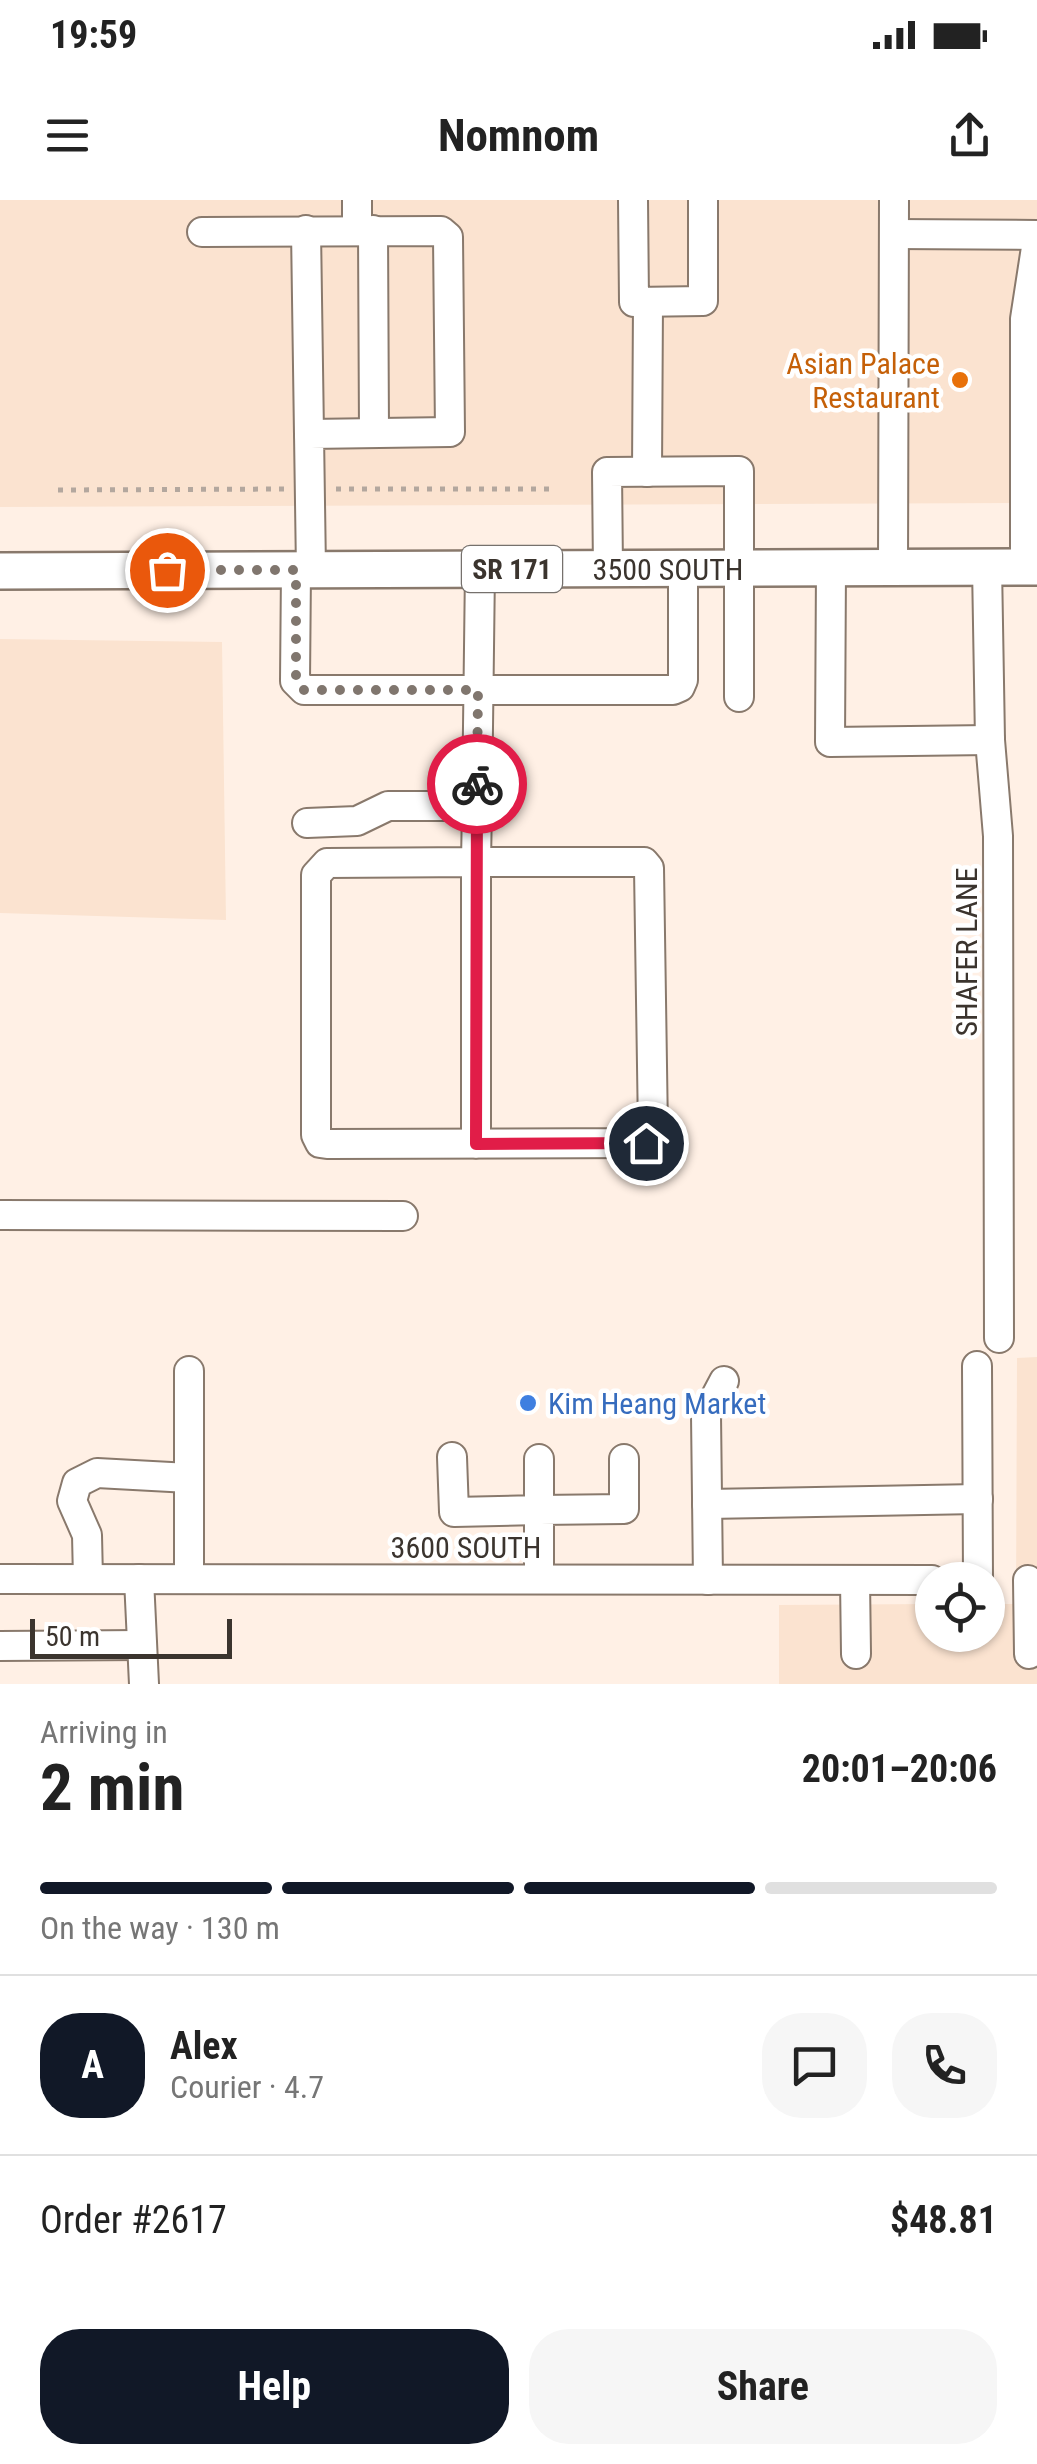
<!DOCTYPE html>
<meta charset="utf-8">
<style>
body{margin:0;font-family:"Roboto Condensed",sans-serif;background:#f6f6f6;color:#222;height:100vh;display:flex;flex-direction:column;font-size:38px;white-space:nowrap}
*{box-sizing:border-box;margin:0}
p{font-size:32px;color:#767676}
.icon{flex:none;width:55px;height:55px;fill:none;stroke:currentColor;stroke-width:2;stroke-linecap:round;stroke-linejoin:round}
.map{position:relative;height:1484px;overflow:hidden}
.panel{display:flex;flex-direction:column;background:#fff;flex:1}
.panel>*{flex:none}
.tools{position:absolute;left:915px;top:1362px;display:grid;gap:20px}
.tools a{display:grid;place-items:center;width:90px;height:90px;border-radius:50%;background:#fff;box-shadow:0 2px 8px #0004;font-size:50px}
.scale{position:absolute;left:30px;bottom:25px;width:202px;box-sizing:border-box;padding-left:10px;border:5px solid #3b342e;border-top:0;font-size:28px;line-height:35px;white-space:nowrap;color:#3b342e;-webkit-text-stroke:8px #fff;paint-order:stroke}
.pin{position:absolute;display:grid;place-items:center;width:85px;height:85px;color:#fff;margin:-42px;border:5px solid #fff;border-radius:50%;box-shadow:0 2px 10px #0007}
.courier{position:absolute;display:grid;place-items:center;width:100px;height:100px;margin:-50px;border:8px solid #e11d48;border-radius:50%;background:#fff;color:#222;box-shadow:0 2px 12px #0007}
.overview em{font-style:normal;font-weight:700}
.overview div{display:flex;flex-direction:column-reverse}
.overview{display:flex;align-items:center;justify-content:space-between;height:170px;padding:0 40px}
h1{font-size:65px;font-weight:700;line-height:75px}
.bar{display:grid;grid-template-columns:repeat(4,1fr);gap:15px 10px;align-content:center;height:120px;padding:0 40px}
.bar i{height:12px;border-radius:8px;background:#e0e0e0}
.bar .active{background:#111827}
.bar p{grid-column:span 4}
.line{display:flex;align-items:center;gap:25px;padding:0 40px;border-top:2px solid #e0e0e0}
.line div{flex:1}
.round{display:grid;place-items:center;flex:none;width:105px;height:105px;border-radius:40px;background:#f6f6f6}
.button{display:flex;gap:20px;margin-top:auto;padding:20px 40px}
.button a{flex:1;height:115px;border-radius:40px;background:#111827;color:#fff;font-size:40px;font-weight:700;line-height:115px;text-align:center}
.button a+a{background:#f6f6f6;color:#222}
.status{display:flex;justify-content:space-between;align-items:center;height:70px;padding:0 50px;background:#fff;direction:ltr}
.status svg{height:28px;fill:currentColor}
header{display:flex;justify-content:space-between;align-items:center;height:130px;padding:0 40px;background:#fff;font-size:45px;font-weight:700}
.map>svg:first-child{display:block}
</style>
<div class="status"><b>19:59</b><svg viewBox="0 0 49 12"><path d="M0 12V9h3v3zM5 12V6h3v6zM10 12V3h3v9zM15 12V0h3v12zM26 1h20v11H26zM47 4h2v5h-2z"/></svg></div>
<header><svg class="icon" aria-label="menu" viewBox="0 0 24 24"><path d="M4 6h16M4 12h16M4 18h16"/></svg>Nomnom<svg class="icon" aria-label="share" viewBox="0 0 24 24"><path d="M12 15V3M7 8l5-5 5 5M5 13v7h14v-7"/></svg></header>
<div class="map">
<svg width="1037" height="1484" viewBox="0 0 1037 1484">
<rect width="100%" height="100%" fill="#fff0e5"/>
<g fill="#fbe3d0">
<polygon points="0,0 1037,0 1037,303 0,307"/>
<polygon points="0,439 222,442 226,720 0,713"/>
<polygon points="1037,1157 1037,1484 779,1484 779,1405 932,1404 932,1435 988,1435 988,1404 1016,1404 1017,1158"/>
</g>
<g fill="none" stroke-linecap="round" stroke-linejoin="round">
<g stroke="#89796c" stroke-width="32">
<g id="minor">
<polyline points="633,0 634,102 703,101 703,0"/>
<polyline points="306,30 309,234"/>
<polyline points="357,30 357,0"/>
<polyline points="373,30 374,232"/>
<polyline points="202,32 441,31 448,37 450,232 309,234 311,370"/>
<polyline points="894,34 1037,35"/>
<polyline points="647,272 648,102"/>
<polyline points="987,366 990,540 998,636 999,1138"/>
<polyline points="1025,366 1025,119 1037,41"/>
<polyline points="831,368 830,542 990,540"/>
<polyline points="893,368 894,0"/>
<polyline points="608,369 607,272 739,271 739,497"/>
<polyline points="296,370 295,481 304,490 673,490 680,487 683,480 683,368"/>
<polyline points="307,623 357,621 388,606 477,606 480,369"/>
<polyline points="476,944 476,662 327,663 316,675 316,935 320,943 327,944 646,943 653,931 649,668 644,662 476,662 477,606"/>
<polyline points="0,1015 403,1016"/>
<polyline points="977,1166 978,1380"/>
<polyline points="189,1171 189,1379"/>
<polyline points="452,1257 454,1312 539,1310 539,1259"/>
<polyline points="707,1304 978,1299"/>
<polyline points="0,1379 932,1380"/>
<polyline points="88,1379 87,1335 72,1301 77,1283 97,1273 189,1278"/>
<polyline points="139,1379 144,1484"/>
<polyline points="539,1379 539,1310 624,1309 624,1259"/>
<polyline points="708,1380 706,1215 724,1181"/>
<polyline points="855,1380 856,1454"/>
<polyline points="1028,1380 1029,1454"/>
<polyline points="0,1446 142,1445"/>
</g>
</g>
<g stroke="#89796c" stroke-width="40">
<polyline id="major" points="0,371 1037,367"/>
</g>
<g stroke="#b3a79e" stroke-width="5" stroke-dasharray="5 8" stroke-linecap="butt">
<polyline points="336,289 554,289"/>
<polyline points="58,290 285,289"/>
</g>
<use href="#minor" stroke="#fff" stroke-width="28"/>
<use href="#major" stroke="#fff" stroke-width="35"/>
</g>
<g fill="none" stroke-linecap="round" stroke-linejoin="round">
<polyline stroke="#80766e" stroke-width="10" stroke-dasharray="0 18" points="167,370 296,370 296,481 304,490 478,490 477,584"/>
<polyline stroke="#e11d48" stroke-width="12" points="477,584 476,944 646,943"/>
</g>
<circle fill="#e8710a" stroke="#fff" stroke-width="4" cx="960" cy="180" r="10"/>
<circle fill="#3f7fe0" stroke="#fff" stroke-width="4" cx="528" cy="1203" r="10"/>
<g text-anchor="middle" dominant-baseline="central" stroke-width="9" stroke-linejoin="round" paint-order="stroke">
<rect fill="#fff" stroke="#76716d" stroke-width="2.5" x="462" y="346" width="100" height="46" rx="8"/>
<g font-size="28" font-weight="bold" fill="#3b342e">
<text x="512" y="369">SR 171</text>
</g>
<g font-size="30" fill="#c56008" stroke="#fff" text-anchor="end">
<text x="940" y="163">Asian Palace<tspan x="940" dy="34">Restaurant</tspan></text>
</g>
<g font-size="30" fill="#3b342e" stroke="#fff">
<text x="668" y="369">3500 SOUTH</text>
<text transform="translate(966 752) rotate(-90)">SHAFER LANE</text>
<text x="466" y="1347">3600 SOUTH</text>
</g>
<g font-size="30" fill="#366cbe" stroke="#fff" text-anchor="start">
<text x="548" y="1203">Kim Heang Market</text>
</g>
</g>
</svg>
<div class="tools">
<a><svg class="icon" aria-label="locate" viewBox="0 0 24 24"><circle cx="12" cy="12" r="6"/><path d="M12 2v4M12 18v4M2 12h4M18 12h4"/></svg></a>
</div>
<div class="scale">50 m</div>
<div class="pin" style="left:167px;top:370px;background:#ea580c"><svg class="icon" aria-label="bag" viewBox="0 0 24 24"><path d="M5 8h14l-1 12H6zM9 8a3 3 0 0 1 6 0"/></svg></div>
<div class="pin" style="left:646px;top:943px;background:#1f2937"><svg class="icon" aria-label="home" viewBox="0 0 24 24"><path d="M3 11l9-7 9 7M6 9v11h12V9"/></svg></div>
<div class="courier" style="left:477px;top:584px"><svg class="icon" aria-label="bike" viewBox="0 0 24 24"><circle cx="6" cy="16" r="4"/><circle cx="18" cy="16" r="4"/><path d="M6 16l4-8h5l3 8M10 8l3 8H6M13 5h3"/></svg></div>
</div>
<section class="panel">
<div class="overview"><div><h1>2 min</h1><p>Arriving in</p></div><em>20:01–20:06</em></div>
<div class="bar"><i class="active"></i><i class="active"></i><i class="active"></i><i></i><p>On the way · 130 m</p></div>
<div class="line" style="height:180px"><b class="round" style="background:#111827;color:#fff">A</b><div><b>Alex</b><p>Courier · 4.7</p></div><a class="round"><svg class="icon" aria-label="chat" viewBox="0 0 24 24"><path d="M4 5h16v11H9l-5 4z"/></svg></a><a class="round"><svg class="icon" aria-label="phone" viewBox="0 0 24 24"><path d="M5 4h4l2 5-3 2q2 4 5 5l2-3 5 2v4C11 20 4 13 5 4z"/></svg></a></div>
<div class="line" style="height:130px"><div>Order #2617</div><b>$48.81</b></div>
<div class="button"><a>Help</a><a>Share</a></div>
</section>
